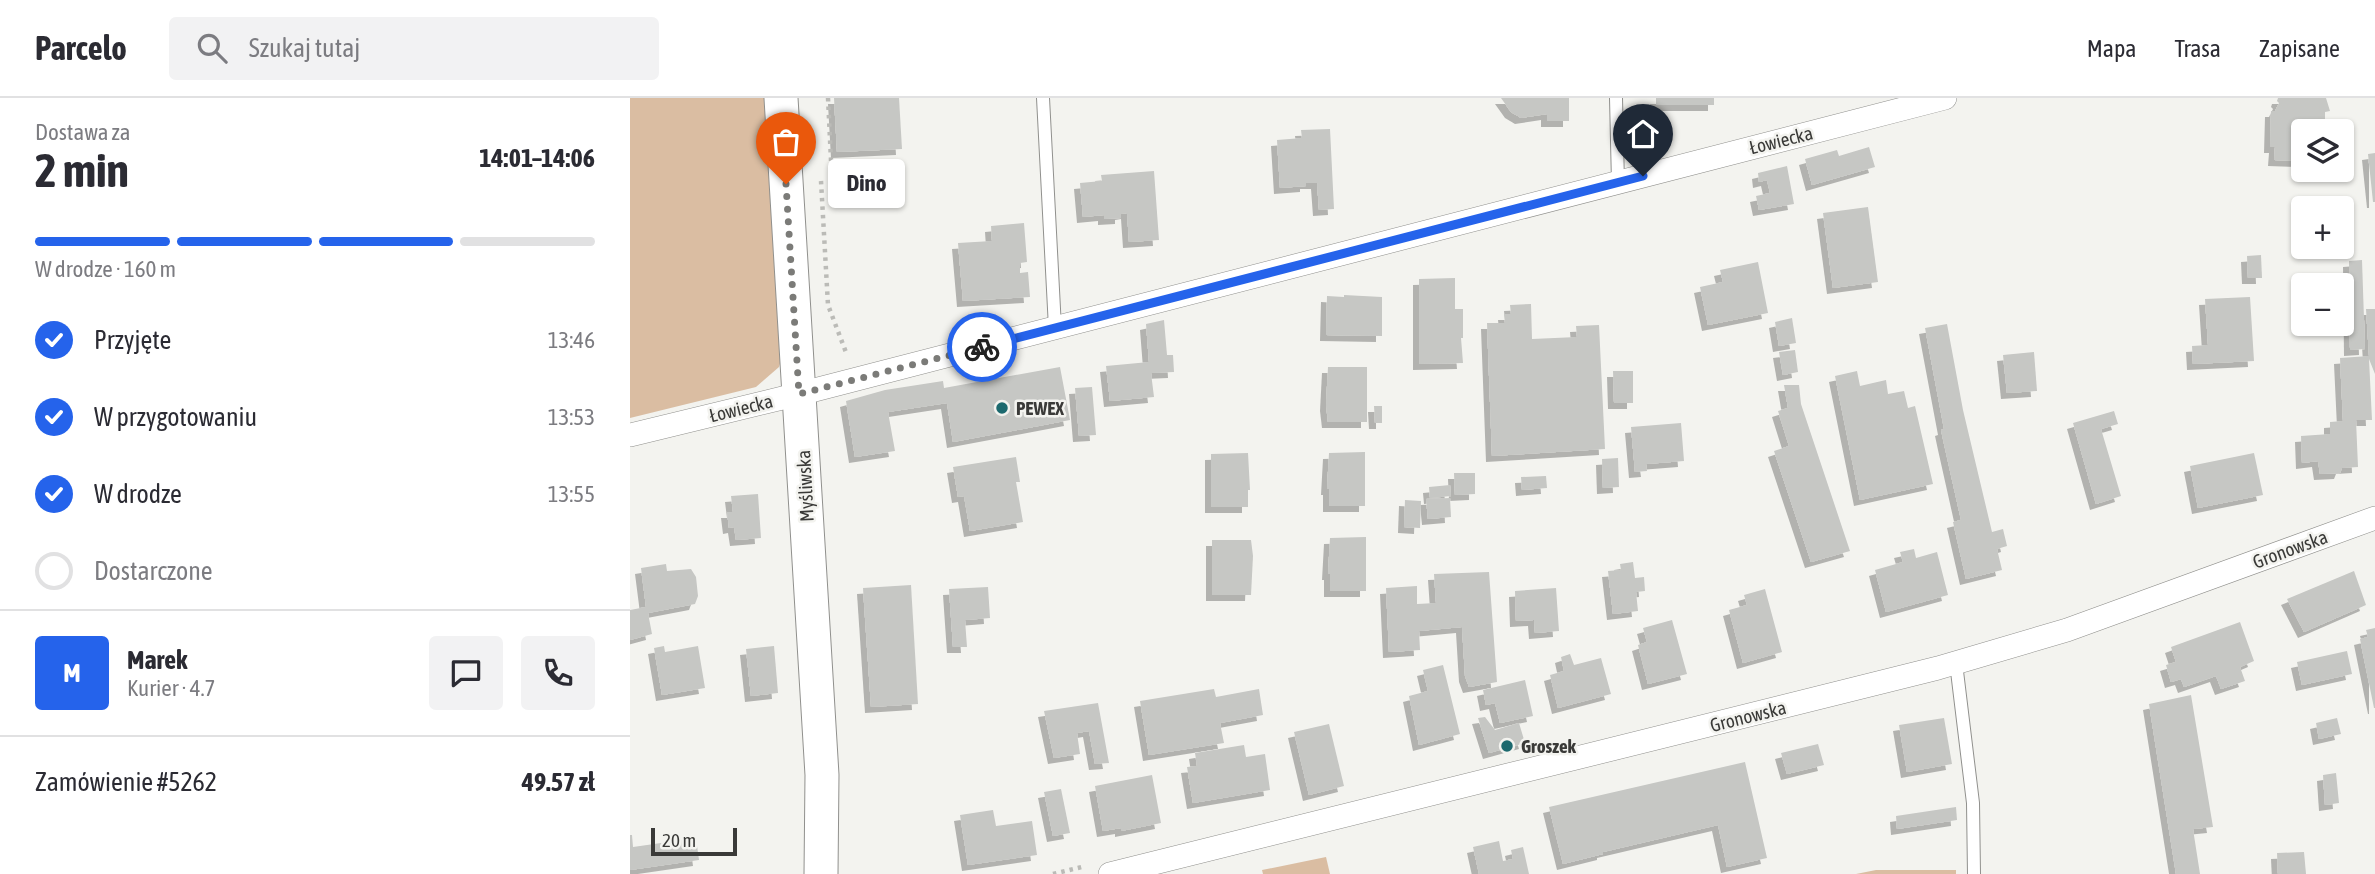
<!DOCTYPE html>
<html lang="pl">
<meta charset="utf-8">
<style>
body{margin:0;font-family:"Asap Condensed",sans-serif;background:#f2f2f3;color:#2b2b33;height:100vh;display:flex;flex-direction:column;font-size:26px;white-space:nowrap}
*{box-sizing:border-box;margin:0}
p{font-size:23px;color:#7c7c81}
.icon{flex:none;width:38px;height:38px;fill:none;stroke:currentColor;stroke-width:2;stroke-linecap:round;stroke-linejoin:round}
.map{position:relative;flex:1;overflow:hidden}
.side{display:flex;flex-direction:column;background:#fff;width:630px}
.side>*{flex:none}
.buttons{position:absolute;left:1661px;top:21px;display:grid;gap:14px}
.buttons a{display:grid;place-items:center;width:63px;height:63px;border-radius:7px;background:#fff;box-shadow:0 2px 5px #0004;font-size:35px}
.scale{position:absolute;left:21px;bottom:18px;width:86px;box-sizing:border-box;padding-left:7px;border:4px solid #3a3a38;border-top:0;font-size:19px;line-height:24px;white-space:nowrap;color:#3a3a38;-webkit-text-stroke:5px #f3f3ef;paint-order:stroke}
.pin{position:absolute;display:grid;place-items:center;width:60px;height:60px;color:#fff;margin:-72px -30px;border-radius:50% 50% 50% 0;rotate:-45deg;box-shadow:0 0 7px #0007}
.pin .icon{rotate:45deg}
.courier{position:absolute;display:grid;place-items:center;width:70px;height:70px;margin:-35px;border:5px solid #2563eb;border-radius:50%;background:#fff;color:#222;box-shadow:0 2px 9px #0007}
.bubble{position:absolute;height:49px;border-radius:7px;background:#fff;box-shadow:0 2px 5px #0004;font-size:23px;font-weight:700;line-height:49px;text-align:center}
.headline em{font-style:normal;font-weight:700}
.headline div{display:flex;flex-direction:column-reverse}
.headline{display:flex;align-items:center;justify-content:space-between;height:119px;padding:0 35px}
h1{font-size:46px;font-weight:700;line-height:52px}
.bar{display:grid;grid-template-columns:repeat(4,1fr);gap:10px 7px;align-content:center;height:84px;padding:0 35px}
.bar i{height:9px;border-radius:5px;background:#e1e1e2}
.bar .selected{background:#2563eb}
.bar p{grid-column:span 4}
.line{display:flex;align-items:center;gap:18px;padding:0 35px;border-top:2px solid #e1e1e2}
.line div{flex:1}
.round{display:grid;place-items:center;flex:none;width:74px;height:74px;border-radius:7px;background:#f2f2f3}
ol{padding:0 35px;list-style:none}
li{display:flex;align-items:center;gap:21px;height:77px}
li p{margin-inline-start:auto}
li .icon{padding:7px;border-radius:50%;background:#2563eb;color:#fff;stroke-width:4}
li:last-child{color:#7c7c81}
li i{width:38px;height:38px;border:4px solid #e1e1e2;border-radius:50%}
header{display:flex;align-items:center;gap:42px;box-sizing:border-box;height:98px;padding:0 35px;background:#fff;border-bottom:2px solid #e1e1e2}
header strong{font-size:33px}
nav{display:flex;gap:38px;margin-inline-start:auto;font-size:24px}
.search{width:490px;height:63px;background:#f2f2f3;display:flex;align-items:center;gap:18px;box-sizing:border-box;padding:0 24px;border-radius:7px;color:#7c7c81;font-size:26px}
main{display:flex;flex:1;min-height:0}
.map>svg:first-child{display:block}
</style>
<header>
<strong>Parcelo</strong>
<div class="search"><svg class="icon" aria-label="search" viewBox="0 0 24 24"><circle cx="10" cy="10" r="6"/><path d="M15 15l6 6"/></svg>Szukaj tutaj</div>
<nav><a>Mapa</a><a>Trasa</a><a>Zapisane</a></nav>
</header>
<main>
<section class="side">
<div class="headline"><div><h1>2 min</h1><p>Dostawa za</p></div><em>14:01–14:06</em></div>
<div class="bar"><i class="selected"></i><i class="selected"></i><i class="selected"></i><i></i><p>W drodze · 160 m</p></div>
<ol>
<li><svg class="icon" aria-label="check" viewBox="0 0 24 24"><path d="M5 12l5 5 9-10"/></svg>Przyjęte<p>13:46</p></li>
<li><svg class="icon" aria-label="check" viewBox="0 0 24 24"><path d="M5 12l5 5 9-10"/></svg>W przygotowaniu<p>13:53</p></li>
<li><svg class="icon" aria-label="check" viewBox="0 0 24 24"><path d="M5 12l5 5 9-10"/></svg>W drodze<p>13:55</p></li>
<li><i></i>Dostarczone</li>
</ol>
<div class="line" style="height:126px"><b class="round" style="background:#2563eb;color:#fff">M</b><div><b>Marek</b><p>Kurier · 4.7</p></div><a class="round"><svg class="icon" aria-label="chat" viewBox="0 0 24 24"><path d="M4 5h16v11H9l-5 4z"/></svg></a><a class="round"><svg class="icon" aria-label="phone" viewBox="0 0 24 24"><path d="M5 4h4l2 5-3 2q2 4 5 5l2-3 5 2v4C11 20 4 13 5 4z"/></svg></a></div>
<div class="line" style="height:91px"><div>Zamówienie #5262</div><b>49.57 zł</b></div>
</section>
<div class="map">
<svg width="1745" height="776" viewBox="0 0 1745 776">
<defs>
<filter id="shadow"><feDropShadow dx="-6" dy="6" stdDeviation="0" flood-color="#0004"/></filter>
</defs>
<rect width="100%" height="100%" fill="#f3f3ef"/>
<g fill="#dabda2">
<polygon points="0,0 136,0 156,247 149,269 126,289 0,320"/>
<polygon points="696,759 700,776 633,776 632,772"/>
<polygon points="1246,772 1326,772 1326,776 1226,776"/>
</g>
<g fill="#c6c7c4" filter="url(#shadow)">
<polygon points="204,0 269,0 272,51 207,54"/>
<polygon points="871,0 939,0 939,23 917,23 917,16 891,20 881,14"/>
<rect x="1026" y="0" width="58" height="7"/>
<polygon points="1648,0 1696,0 1700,13 1695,14 1695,33 1673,33 1673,63 1644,62 1645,49 1640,49 1641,13 1645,13 1649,5 1647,3"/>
<polygon points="700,31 704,111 689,112 687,85 676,85 676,88 650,90 647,42 672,40 671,32"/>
<polygon points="1239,49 1245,69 1182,87 1175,61 1207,52 1209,58"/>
<polygon points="1745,55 1745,104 1743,104 1738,56"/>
<polygon points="1157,68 1164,106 1129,112 1126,98 1140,95 1137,82 1129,84 1128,75"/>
<polygon points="524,73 529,142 499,144 497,115 491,116 491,120 474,121 474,117 453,119 450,85 472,83 471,77"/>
<polygon points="1238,109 1248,184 1203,190 1193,115"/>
<polygon points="394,125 397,164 390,165 390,175 398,174 400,199 333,203 328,145 362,143 361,128"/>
<polygon points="1631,157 1632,180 1618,180 1617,158"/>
<polygon points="1732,162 1735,251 1720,252 1719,163"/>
<polygon points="1128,164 1138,215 1078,227 1070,189 1093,184 1090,172"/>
<polygon points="825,180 825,211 833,211 833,240 831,240 833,265 789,266 789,181"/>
<polygon points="714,197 752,199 752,238 696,237 697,198 714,199"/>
<polygon points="1620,199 1624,263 1563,266 1562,248 1578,247 1575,201"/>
<polygon points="901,206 902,241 947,239 946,228 969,227 975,351 862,358 857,225 875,225 874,216 881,216 880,207"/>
<polygon points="1736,211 1745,211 1745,276 1739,261 1742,322 1726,322 1728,369 1712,370 1710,375 1690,376 1688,363 1672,365 1671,338 1700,336 1700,324 1713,323 1710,260 1739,258"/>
<polygon points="1162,220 1166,245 1149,248 1145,224"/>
<polygon points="534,222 537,257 543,257 544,274 521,275 524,299 480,303 476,268 519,264 516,226"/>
<polygon points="1317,226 1333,312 1362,434 1373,431 1377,448 1367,451 1372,472 1336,481 1323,424 1331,422 1314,346 1311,332 1314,331 1295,230"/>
<polygon points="1165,252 1168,274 1153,277 1149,254"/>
<polygon points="1404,254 1407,293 1377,295 1373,257"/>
<polygon points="430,269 440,322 323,344 317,305 258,314 265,353 225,359 216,303 255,292 313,283 314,290"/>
<polygon points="698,269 737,269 737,324 698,324 696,307"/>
<polygon points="983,273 1003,273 1003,305 984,305"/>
<polygon points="1227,273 1230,288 1256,282 1258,296 1274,293 1278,310 1285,308 1303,386 1230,402 1205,278"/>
<polygon points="1154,287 1169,287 1171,306 1220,453 1181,464 1144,353 1159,348 1148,313 1158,310"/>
<polygon points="462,289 466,337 449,338 445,290"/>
<polygon points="744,308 752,308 752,325 745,325"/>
<polygon points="1484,313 1488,326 1471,331 1491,398 1466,406 1443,325"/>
<polygon points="1051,325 1054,363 1016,366 1017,373 1005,374 1001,329"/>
<polygon points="735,354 735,408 699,408 699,391 697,391 699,355"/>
<polygon points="618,355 620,392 618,392 618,409 581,409 581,356"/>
<polygon points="1624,355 1633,397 1568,410 1560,368"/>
<polygon points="386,359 390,384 386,384 393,424 340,433 334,398 328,399 323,369"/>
<polygon points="988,360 989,389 973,390 972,361"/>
<polygon points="824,375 845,375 845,396 825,397"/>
<polygon points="916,378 917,390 892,392 891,379"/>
<polygon points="820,387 821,398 800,400 799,389"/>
<polygon points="128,396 131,440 106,442 104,429 99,430 97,414 103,414 101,398"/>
<polygon points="820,400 821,419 798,421 796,401"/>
<polygon points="775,402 791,403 790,430 774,429"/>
<polygon points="736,439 736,493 700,493 700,476 698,476 700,440"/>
<polygon points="582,442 621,442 623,458 621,497 582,497"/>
<polygon points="1284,451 1286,460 1307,454 1318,497 1256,514 1245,472 1273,464 1270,454"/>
<polygon points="1003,464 1005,480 1014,479 1015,493 1006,494 1008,513 983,516 978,473 991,472 990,466"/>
<polygon points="36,466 37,473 61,471 66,479 68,498 65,506 18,515 22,536 0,542 0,512 16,509 11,470"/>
<polygon points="1724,473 1736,507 1674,534 1657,501"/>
<polygon points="859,474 867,584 839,589 835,578 832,529 789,533 790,552 759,554 756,490 787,488 787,506 806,505 804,476"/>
<polygon points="281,487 288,606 241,609 233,490"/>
<polygon points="358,489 360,520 335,522 337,549 323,549 319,491"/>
<polygon points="926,490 929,533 905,535 904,522 886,523 885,493"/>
<polygon points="1135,491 1152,554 1113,565 1099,512 1117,507 1114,497"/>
<polygon points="1042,522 1057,576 1018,586 1008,547 1017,544 1013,530"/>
<polygon points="1610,524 1624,563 1610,569 1615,583 1591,591 1586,578 1554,589 1551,581 1541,584 1536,567 1546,564 1541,549"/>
<polygon points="1745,530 1745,610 1744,610 1730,541 1738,539 1736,532"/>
<polygon points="34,548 35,554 68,548 75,590 32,597 24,550"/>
<polygon points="144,548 148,595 121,598 116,551"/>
<polygon points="1717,553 1722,576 1672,587 1667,564"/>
<polygon points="940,556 944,567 971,560 981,596 928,610 920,577 934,573 931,559"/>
<polygon points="813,567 830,636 789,647 779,598 798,593 793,572"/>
<polygon points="895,582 903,618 870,625 865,605 856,607 853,592"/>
<polygon points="584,591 586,599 629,591 633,617 590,625 594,645 519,657 510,603"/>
<polygon points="1561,597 1583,729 1563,731 1570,776 1546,776 1519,606"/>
<polygon points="468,605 479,665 465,666 459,633 447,635 450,656 424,660 414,613"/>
<polygon points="855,619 865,632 889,625 895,645 859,655 848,620"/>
<polygon points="1314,620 1322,666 1277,674 1269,627"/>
<polygon points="1707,620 1711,636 1689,641 1686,625"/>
<polygon points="699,626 714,688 679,697 664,634"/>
<polygon points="1188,646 1194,667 1157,676 1151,655"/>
<polygon points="614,647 616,659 635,656 640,692 563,705 557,669 567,668 565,655"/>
<polygon points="1115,664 1137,760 1097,769 1088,727 973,754 973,756 933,766 919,709"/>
<polygon points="1706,675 1709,705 1695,707 1693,677"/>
<polygon points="522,677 531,725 491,733 491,730 473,733 465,688"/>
<polygon points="431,691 440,735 423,738 414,694"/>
<polygon points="1326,709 1327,722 1267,731 1266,718"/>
<polygon points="363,712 366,728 402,723 407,757 338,767 330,717"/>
<polygon points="0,737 2,737 3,749 66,740 69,762 0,772"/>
<polygon points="869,743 873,763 883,761 881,752 893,749 899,776 849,776 843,749"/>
<polygon points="1674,754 1676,776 1648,776 1647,755"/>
</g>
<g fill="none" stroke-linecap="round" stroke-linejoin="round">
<g stroke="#90908d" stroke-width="14">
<g id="lane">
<polyline points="413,0 425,230"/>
<polyline points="986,0 988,85"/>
<polyline points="1326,565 1343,705 1344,776"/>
</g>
</g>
<g stroke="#90908d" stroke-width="24">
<g id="street">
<polyline points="0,337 169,296 1315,0"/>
<polyline points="480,776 1308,570 1437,532 1745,420"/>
</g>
</g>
<g stroke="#90908d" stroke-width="35">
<polyline id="secondary" points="151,0 192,677 191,776"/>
</g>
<g stroke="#bbbbb7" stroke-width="4.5" stroke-dasharray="3.5 5" stroke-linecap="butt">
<polyline points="198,0 202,83"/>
<polyline points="191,83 198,207 217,257"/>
<polyline points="423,776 456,768"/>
</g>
<use href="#lane" stroke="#fff" stroke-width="12"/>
<use href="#street" stroke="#fff" stroke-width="23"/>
<use href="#secondary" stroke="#fff" stroke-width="33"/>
</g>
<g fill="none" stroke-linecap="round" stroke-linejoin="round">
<polyline stroke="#7b7b78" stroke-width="7" stroke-dasharray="0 12.6" points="156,86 169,296 352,249"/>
<polyline stroke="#2563eb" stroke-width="9" points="352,249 1013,78"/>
</g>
<g fill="#1c696e" stroke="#f3f3ef" stroke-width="2.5">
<circle cx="372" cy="310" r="7"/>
<circle cx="877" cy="648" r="7"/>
</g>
<g text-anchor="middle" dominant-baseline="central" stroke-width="5" stroke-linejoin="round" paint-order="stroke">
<g font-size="19" fill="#3a3a38" stroke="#f3f3ef">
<text transform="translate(1151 42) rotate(-14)">Łowiecka</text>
<text transform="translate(111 310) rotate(-14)">Łowiecka</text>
<text transform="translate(175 388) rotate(-93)">Myśliwska</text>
<text transform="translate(1660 451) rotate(-20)">Gronowska</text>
<text transform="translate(1118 618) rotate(-14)">Gronowska</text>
</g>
<g font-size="19" font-weight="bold" fill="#3a3a38" stroke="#f3f3ef" text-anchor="start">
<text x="386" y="310">PEWEX</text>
<text x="891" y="648">Groszek</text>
</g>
</g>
</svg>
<div class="buttons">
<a><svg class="icon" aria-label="layers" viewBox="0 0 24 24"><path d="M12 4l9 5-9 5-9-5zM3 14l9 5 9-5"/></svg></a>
<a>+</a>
<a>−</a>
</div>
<div class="scale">20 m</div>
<div class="pin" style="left:156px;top:86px;background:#ea580c"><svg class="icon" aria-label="bag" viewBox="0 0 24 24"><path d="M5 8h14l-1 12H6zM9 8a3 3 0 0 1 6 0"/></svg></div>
<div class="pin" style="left:1013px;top:78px;background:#1f2937"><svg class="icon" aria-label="home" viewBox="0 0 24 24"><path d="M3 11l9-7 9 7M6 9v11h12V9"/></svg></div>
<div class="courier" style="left:352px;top:249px"><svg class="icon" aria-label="bike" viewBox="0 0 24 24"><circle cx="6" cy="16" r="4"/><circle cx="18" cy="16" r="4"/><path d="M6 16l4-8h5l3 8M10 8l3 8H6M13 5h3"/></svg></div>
<div class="bubble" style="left:198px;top:61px;width:77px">Dino</div>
</div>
</main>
